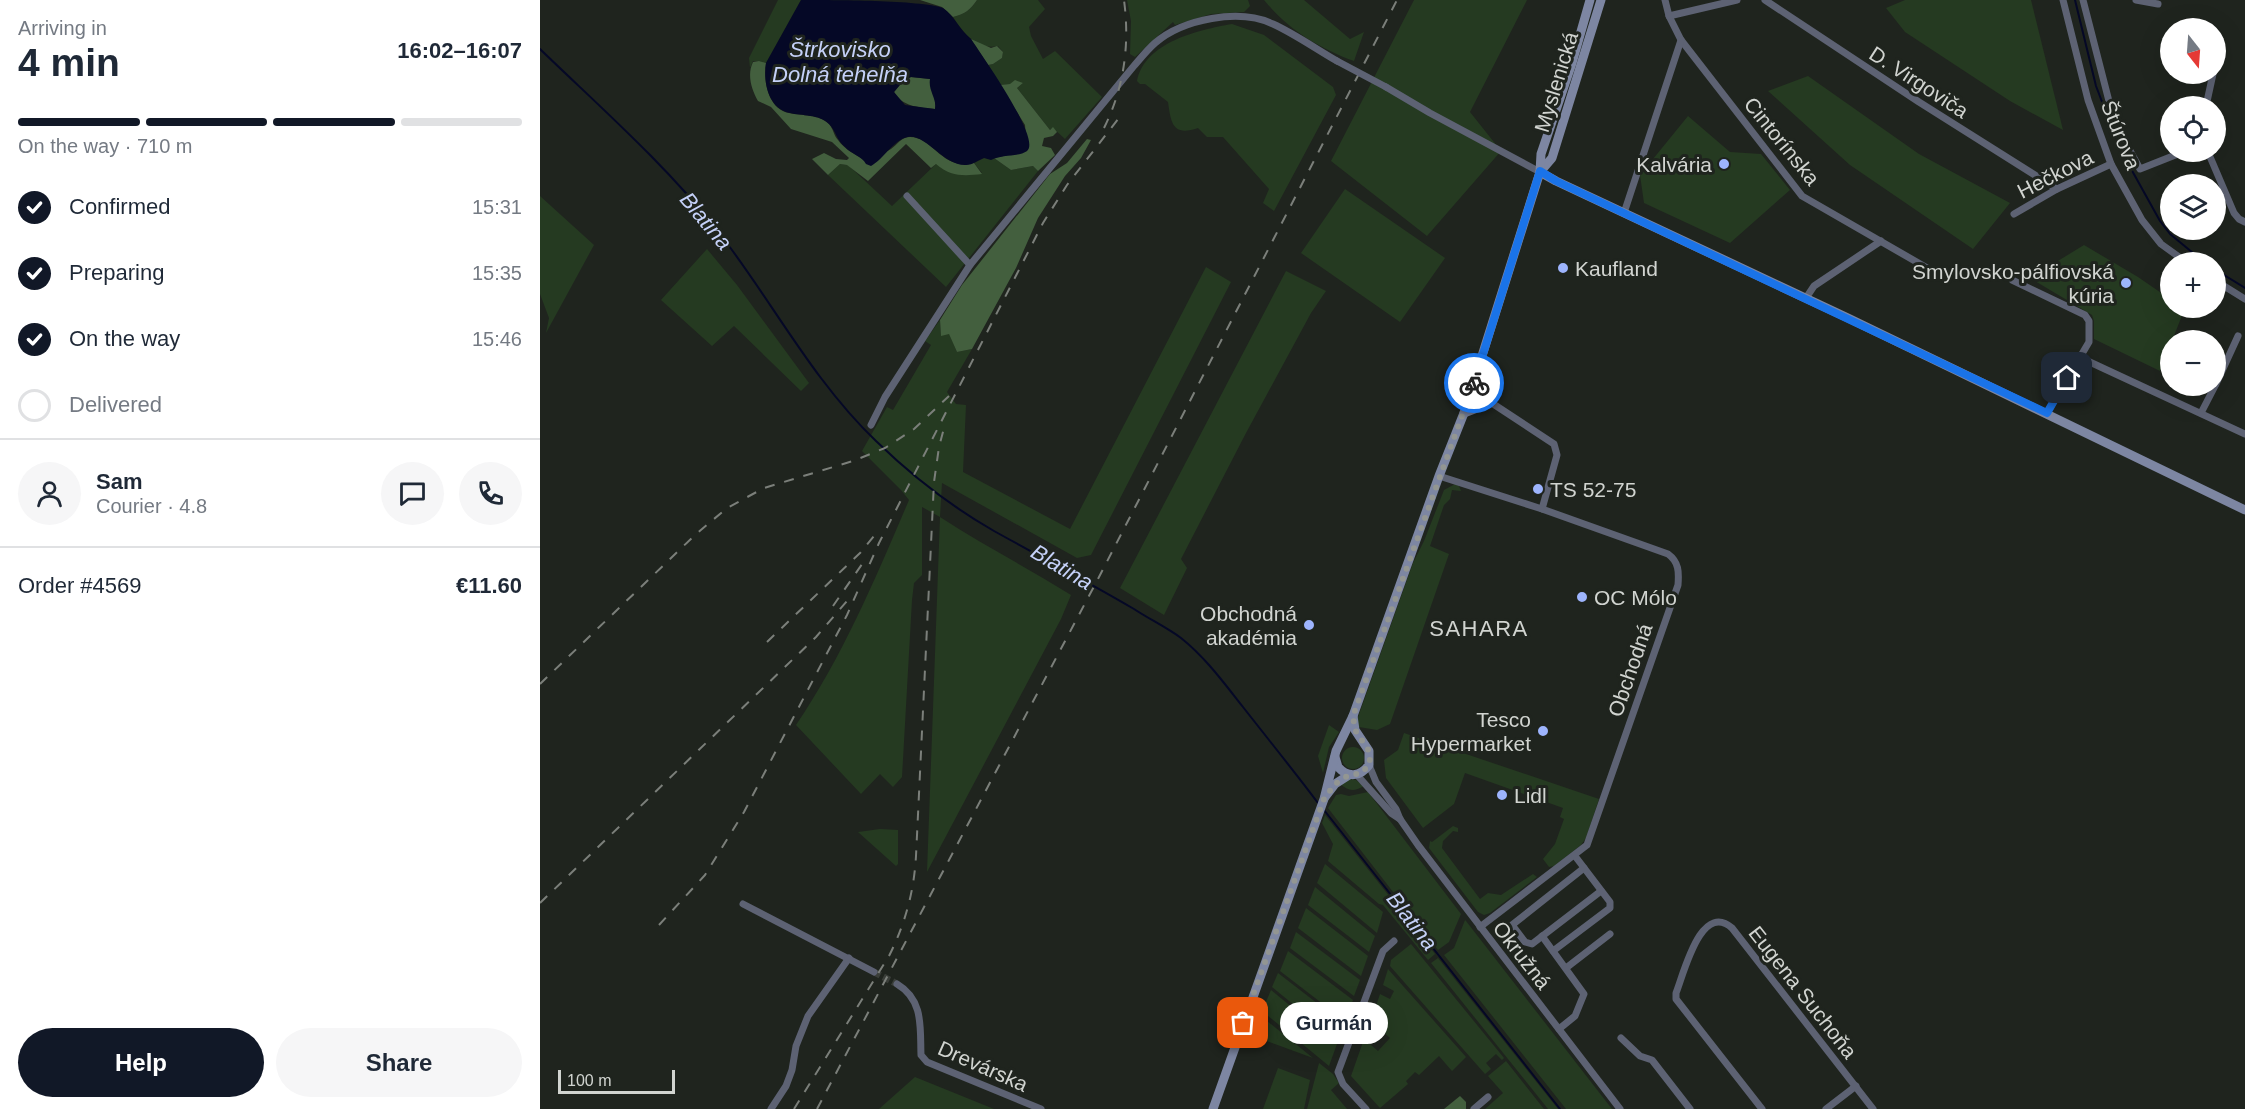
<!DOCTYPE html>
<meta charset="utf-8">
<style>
body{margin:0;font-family:Helvetica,sans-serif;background:#f6f6f7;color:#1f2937;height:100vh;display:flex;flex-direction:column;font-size:22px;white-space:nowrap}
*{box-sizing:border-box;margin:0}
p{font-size:20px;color:#747a83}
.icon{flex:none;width:33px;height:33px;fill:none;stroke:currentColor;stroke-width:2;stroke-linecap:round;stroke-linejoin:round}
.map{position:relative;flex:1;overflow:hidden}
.side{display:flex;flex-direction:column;background:#fff;width:540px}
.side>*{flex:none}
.needle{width:39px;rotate:163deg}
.tools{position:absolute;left:1620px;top:18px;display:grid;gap:12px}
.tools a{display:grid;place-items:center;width:66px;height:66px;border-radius:50%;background:#fff;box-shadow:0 6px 24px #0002;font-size:30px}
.scale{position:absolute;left:18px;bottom:15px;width:117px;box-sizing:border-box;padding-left:6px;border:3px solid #d1d4d0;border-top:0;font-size:16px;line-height:21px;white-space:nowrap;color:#d1d4d0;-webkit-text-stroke:4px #1f241e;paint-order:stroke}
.pin{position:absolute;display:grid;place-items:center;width:51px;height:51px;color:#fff;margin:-26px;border-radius:12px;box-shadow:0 3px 9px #0006}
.courier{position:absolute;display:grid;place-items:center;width:60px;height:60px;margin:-30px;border:4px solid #1a73e8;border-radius:50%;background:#fff;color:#222;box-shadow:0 2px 8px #0007}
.bubble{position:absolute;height:42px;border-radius:21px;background:#fff;box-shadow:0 6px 24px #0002;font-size:20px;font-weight:800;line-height:42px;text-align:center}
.head em{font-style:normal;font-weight:800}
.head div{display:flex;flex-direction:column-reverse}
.head{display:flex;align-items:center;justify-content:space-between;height:102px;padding:0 18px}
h1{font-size:39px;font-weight:800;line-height:45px}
.bar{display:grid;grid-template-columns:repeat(4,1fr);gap:9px 6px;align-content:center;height:72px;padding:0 18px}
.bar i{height:8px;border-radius:4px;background:#e0e1e3}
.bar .active{background:#111827}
.bar p{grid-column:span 4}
.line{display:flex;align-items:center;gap:15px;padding:0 18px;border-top:2px solid #e0e1e3}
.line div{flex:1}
.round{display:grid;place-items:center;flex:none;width:63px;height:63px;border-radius:32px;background:#f6f6f7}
ol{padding:0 18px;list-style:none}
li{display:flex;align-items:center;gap:18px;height:66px}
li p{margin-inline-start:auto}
li .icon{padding:6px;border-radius:50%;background:#111827;color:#fff;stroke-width:4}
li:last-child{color:#747a83}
li i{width:33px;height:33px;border:3px solid #e0e1e3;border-radius:50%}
.action{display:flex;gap:12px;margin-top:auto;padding:12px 18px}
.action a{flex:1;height:69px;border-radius:36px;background:#111827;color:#fff;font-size:24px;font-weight:800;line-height:69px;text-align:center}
.action a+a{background:#f6f6f7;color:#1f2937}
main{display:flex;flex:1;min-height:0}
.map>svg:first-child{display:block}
</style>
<main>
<section class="side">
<div class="head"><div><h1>4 min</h1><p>Arriving in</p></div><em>16:02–16:07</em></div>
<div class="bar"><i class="active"></i><i class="active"></i><i class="active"></i><i></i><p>On the way · 710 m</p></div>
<ol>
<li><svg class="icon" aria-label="check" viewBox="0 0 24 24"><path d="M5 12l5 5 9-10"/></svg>Confirmed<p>15:31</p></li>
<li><svg class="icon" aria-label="check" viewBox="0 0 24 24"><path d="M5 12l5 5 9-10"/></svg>Preparing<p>15:35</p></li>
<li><svg class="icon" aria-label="check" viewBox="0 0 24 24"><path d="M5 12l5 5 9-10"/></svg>On the way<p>15:46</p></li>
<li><i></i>Delivered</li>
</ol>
<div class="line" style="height:108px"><a class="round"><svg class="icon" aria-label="person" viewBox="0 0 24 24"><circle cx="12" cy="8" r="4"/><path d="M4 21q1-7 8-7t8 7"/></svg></a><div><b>Sam</b><p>Courier · 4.8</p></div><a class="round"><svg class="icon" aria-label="chat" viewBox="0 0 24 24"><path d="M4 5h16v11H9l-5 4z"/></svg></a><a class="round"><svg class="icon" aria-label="phone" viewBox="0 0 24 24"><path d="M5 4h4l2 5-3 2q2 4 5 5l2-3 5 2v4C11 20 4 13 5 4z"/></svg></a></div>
<div class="line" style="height:78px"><div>Order #4569</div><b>€11.60</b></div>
<div class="action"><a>Help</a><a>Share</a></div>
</section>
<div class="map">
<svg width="1705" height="1109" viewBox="0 0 1705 1109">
<rect width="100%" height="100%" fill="#1f241e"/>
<g fill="#253a21">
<polygon points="238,0 261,0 226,63 219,61 213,61 210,68 209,58"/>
<path d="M437,0h61l7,9 -16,18 2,9 12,23 12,-8 47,46 -37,42 -12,-11 -3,2 -33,-42 6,-5 -23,2 -12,-20 5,-1 9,-6 1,-6 -5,-6c-20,5 -36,-14 -45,-29 12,-3 17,-7 24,-17z"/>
<polygon points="587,0 708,0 710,6 704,12 671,14 635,25 633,22 595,57 590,54 591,21"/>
<path d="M724,0h40l46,39 14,-7 -10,29c-37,-14 -65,-31 -90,-61z"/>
<polygon points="874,0 987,0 930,112 961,151 887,236 791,161"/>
<polygon points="1365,0 1491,0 1523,130 1470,101 1365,32 1346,8"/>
<path d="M692,24l32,11 69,52 3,8 -62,116 -11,-8 6,-14 -46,-52h-16l-9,-9c-26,9 -27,-6 -30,-26l-23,-18h-5l-3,-3c8,-39 61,-51 95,-57z"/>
<polygon points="1268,76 1379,154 1470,203 1433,249 1310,165 1228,91"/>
<polygon points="1148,116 1190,152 1221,154 1250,190 1190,243 1104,203 1100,175"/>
<polygon points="444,158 454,158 471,170 493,166 498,171 406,287 288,175 300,164 308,165 352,206 396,164 442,173 434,163"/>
<polygon points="805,189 905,258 860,322 761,253"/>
<polygon points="0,196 54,245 6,333 9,318 0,294"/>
<polygon points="1544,245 1598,277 1630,299 1630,308 1645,308 1620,371 1554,339 1554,321 1552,315 1490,278"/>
<polygon points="167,249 197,285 269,383 261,391 194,326 172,346 121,300"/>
<path d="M666,267l25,15 -140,273 -14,3 -135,-75 -2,34c43,28 88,51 131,78l-10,24 -134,253 13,-355 -18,-10v68l-8,8 -2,17 -10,177 -9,10 -13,-13 -19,20 -65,-69c47,-69 80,-148 113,-225l-8,-10 -39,-39 25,-44 6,3 38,-65 -6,-4 15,-21 1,15 8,-2 8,19 15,-3 -25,43 9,12 10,1 -3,67 107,57z"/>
<polygon points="746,271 786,291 771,313 706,433 641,559 647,568 624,615 580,588"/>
<polygon points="915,484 919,486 921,491 912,490 910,499 904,505 890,546 909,554 850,724 837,730 819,727 817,720 873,563 884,541 904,490"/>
<polygon points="789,725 799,732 789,747 783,773 778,756"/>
<polygon points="864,733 1059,799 1046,838 1041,845 1014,866 1009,867 1003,859 1015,844 1024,819 1020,817 1023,808 925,773 914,804 883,828 846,778 844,760 858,750"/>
<circle cx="813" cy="758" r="11"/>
<path d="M810,779l6,1 8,6c-11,6 -15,5 -24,-2z"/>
<polygon points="828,792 921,914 909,942 898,950 788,808 796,795 801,794 809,796"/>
<polygon points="785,815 895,954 888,960 843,905 839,904 788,861 793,844 782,823"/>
<polygon points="913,826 918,828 918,832 913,831 903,841 902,848 940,899 948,893 961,895 993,874 997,877 950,913 944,915 938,912 889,848 890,841 892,842"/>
<polygon points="340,829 358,830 358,864 356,866 318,832"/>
<polygon points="785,864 843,912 837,933 777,883"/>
<polygon points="775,887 835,936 829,952 768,905"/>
<polygon points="766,908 828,956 821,976 758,928"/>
<polygon points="925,920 926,921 1072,1109 1026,1109 904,955 914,948"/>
<polygon points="756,932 820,980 814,996 750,948"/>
<polygon points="871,944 964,1058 962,1060 956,1054 946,1063 951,1069 945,1074 850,966 851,960"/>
<polygon points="748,951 813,1000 805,1021 740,971"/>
<polygon points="898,958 1018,1109 1008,1109 891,963"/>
<polygon points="848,969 926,1057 912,1071 899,1056 879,1075 875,1072 866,1081 868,1084 840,1108 811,1076 824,1039 838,1051 850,1038 831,1021 840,994 850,999 854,991 843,985"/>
<polygon points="738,973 804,1024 798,1041 732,987"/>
<polygon points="731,990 797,1044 789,1066 722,1011"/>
<polygon points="721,1016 773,1058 713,1036"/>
<polygon points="966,1061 1004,1109 945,1109 963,1093 948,1076"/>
<polygon points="779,1063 793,1074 799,1083 791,1090 807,1109 767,1109"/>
<polygon points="738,1068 770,1080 764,1109 723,1109"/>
<polygon points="375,1077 454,1109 339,1109"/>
</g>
<g fill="#435f3e">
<path d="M380,0h57c-7,10 -12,14 -24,17l-11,-10z"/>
<polygon points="431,39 451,48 457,46 463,52 462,58 453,64 448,65"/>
<path d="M219,61l7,2c-3,18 2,46 23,50 13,3 30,1 40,11 4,4 5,12 9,16 6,9 17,14 26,20 8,-4 19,-6 27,-11 6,-4 10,-12 19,-12 23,0 32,34 64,26l8,11c-18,2 -31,3 -46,-10l-5,4 -25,-24 -38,37 -21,-16 -7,-1 -12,11 -16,-16 12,-6 12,6 11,1 2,-2 -17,-16 -41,-13 -20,-22 -13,-6c-7,-12 -11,-27 -5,-39z"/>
<path d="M371,77l19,2c1,10 7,21 5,30 -15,-1 -34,-3 -41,-17l10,-12z"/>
<polygon points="475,80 483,83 477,88 510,130 513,127 517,132 513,136 504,138 502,146 511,148 515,155 498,171 493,166 471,170 454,158 487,151 485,125 460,85 470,84"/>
<polygon points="547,139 551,140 541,158 525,176 498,218 476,268 432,349 417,352 409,334 401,336 400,320 422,285 510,174 527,163"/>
<polygon points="920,1096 926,1102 926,1109 904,1109"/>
</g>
<path fill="#050826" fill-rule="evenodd" d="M261,0c31,0 119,0 142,8 11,7 16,21 28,31 9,14 71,100 56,112 -8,6 -26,3 -36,9l-7,-2c-6,2 -11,7 -18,7 -23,1 -39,-31 -58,-28 -15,3 -24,22 -37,29l-5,-2c-4,-8 -15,-10 -21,-17 -8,-6 -9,-16 -16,-23 -10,-10 -27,-8 -39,-11 -22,-4 -27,-32 -24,-50zM371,77l19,2c-2,12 7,19 5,30l-30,-4 -11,-13 10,-12z"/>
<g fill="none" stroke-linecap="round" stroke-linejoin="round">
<g stroke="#050826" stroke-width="2">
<polyline points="1535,0 1556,86 1580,149 1620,221 1630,234 1664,262"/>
<path d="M0,49c60,58 125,115 177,181 54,69 95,150 159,211 35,34 76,66 118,90 47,26 94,51 140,78 15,10 32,18 47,29 24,19 43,45 62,69 25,32 51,64 75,96"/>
<polyline points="1676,270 1705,288"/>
<polyline points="784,810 1020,1109"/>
</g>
<polyline stroke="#3a3e39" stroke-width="7" stroke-dasharray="7 3.5" stroke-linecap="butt" points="334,972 357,984"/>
<g stroke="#5d6273" stroke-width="7">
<polyline points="1125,0 1129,16 1141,40 1262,196 1401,276"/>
<polyline points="1225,0 1379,102 1517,189"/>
<polyline points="1523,0 1548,100 1571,164 1602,220 1621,244 1646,262"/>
<polyline points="1543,0 1571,109 1588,147 1600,169 1643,152"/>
<polyline points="1596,0 1618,4"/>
<polyline points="1129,16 1197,0"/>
<polyline points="846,87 890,113 1000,172"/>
<polyline points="1666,106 1673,74"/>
<polyline points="1668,152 1694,213 1699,219 1705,222"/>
<polyline points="367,196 430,265"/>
<polyline points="1084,213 1141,40"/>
<polyline points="1474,214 1517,189 1571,164"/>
<polyline points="1472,280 1545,315 1549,321 1549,342 1507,413"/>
<polyline points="1676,281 1705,299"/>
<polyline points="1266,298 1274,286 1341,241"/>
<polyline points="1539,357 1705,434"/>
<polyline points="1676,384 1698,336"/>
<polyline points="932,390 1014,444 1017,455 1002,509"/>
<polyline points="1661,413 1675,386"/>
<path d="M331,425l14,-28 85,-132 163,-198c7,-8 14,-17 22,-24 28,-24 84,-35 118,-19 22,10 43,25 64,37"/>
<path d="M899,476l103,33 126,45c11,8 11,18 10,31l-91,260 -107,82"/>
<polyline points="829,765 836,782 856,809 860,819 878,845 1080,1109"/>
<polyline points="817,775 851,813 860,819"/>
<polyline points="1044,868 972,925 985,942 992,944 1061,891"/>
<polyline points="203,904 334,972"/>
<polyline points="1002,936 1044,994 1035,1016 1019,1029"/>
<polyline points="1013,951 1070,908 1070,902 1035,856"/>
<polyline points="1026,968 1070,934"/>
<path d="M357,984c27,16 23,44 24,71l6,7 114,47"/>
<polyline points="1081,1038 1100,1056 1112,1060 1150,1109"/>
<polyline points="231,1109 246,1086 252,1070 256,1046 268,1016 309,958"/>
<polyline points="826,1109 803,1084 798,1072 843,951 854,941"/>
<polyline points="934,1109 948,1097"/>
<path d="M1222,1109l-86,-110v-6c8,-20 25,-92 56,-65l141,181"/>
<polyline points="1286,1109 1316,1086"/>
</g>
<g stroke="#7d86a2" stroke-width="9">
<polyline points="1000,172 1016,181 1308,318 1705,510"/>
<polyline points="1000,172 1012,158 1061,0"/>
<polyline points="936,377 944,399"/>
<polyline points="924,413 950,403"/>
<path d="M795,757l3,10c10,11 22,10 31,-2v-14l-14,-21 -2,-14"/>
<polyline points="785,797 795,784 809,775"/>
<polyline points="673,1109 784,799 796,751 813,716 899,476 924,413 1000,172 1001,154 1032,63 1050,0"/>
</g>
<g stroke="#7b7f7a" stroke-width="2" stroke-dasharray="10 10" stroke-linecap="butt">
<path d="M564,128c20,-40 26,-83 20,-128"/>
<polyline points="293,606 327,557"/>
<polyline points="227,642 320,553 338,531"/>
<polyline points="0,684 155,535 187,508 224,488 313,461 345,448 374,429 409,396"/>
<polyline points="0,903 276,637 307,601"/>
<polyline points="119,925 165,875 204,812 307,615 339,543 503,223 527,185 582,114"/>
<path d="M254,1109l95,-153c16,-32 25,-64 27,-100l18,-374 5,-35 5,-19"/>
<polyline points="277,1109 559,577 857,0"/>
</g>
<polyline stroke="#5d6273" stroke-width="7" points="797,61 846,87"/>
</g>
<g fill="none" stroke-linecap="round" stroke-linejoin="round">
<polyline stroke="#939692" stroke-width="6" stroke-dasharray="0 10.8" points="703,1023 784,799 795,784 809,775 822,773 830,763 829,751 815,730 813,716 934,383"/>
<polyline stroke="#1a73e8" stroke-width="8" points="934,383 1000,171 1016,181 1507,413 1527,378"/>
</g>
<g fill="#9db4fd" stroke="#1f241e" stroke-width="2">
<circle cx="1184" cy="164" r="6"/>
<circle cx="1023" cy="268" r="6"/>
<circle cx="1586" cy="283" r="6"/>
<circle cx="998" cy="489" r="6"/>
<circle cx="1042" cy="597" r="6"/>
<circle cx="769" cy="625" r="6"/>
<circle cx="1003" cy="731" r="6"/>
<circle cx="962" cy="795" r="6"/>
</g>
<g text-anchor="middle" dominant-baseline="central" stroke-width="6" stroke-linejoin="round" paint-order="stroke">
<g font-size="21" fill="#d1d4d0" stroke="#1f241e">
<text transform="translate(1016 82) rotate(-73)">Myslenická</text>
<text transform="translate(1379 82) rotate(33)">D. Virgoviča</text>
<text transform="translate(1581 135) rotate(68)">Štúrova</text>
<text transform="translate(1242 141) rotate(51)">Cintorínska</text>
<text transform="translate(1515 174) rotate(-27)">Hečkova</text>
<text transform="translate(1090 670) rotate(-71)">Obchodná</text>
<text transform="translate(982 955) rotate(52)">Okružná</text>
<text transform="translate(1263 992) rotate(52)">Eugena Suchoňa</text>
<text transform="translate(443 1066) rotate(24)">Drevárska</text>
</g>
<g font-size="21" fill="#d1d4d0" stroke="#1f241e" text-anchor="end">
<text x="1172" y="164">Kalvária</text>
<text x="1035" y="268" text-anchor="start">Kaufland</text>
<text x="1574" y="271">Smylovsko-pálfiovská<tspan x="1574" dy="24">kúria</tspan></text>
<text x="1010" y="489" text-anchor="start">TS 52-75</text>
<text x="1054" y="597" text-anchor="start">OC Mólo</text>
<text x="757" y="613">Obchodná<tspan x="757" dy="24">akadémia</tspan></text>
<text x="991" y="719">Tesco<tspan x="991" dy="24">Hypermarket</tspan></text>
<text x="974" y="795" text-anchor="start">Lidl</text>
</g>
<g font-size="22" font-style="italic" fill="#c5d1f8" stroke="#1f241e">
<text x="300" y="49">Štrkovisko<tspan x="300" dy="25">Dolná tehelňa</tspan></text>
<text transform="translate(166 221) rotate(50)">Blatina</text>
<text transform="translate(522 567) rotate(31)">Blatina</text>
<text transform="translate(872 921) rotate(52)">Blatina</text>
</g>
<g font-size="22" letter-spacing="1.5" fill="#d1d4d0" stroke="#1f241e">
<text x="939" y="628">SAHARA</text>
</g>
</g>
</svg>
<div class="tools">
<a><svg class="needle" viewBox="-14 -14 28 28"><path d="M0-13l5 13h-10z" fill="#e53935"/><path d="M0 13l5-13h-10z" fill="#747a83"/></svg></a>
<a><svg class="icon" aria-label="locate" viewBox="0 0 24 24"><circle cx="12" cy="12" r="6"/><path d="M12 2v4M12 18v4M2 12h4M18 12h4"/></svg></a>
<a><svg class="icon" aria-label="layers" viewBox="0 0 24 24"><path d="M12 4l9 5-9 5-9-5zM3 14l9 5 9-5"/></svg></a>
<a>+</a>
<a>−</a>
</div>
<div class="scale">100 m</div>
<div class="pin" style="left:703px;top:1023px;background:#ea580c"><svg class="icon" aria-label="bag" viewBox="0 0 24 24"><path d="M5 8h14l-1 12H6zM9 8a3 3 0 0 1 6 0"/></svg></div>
<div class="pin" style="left:1527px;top:378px;background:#1f2937"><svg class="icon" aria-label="home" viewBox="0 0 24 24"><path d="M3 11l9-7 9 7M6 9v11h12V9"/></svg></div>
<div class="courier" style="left:934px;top:383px"><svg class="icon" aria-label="bike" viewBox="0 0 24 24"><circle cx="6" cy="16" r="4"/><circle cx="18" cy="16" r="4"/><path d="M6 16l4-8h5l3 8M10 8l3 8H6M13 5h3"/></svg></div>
<div class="bubble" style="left:740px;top:1002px;width:108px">Gurmán</div>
</div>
</main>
